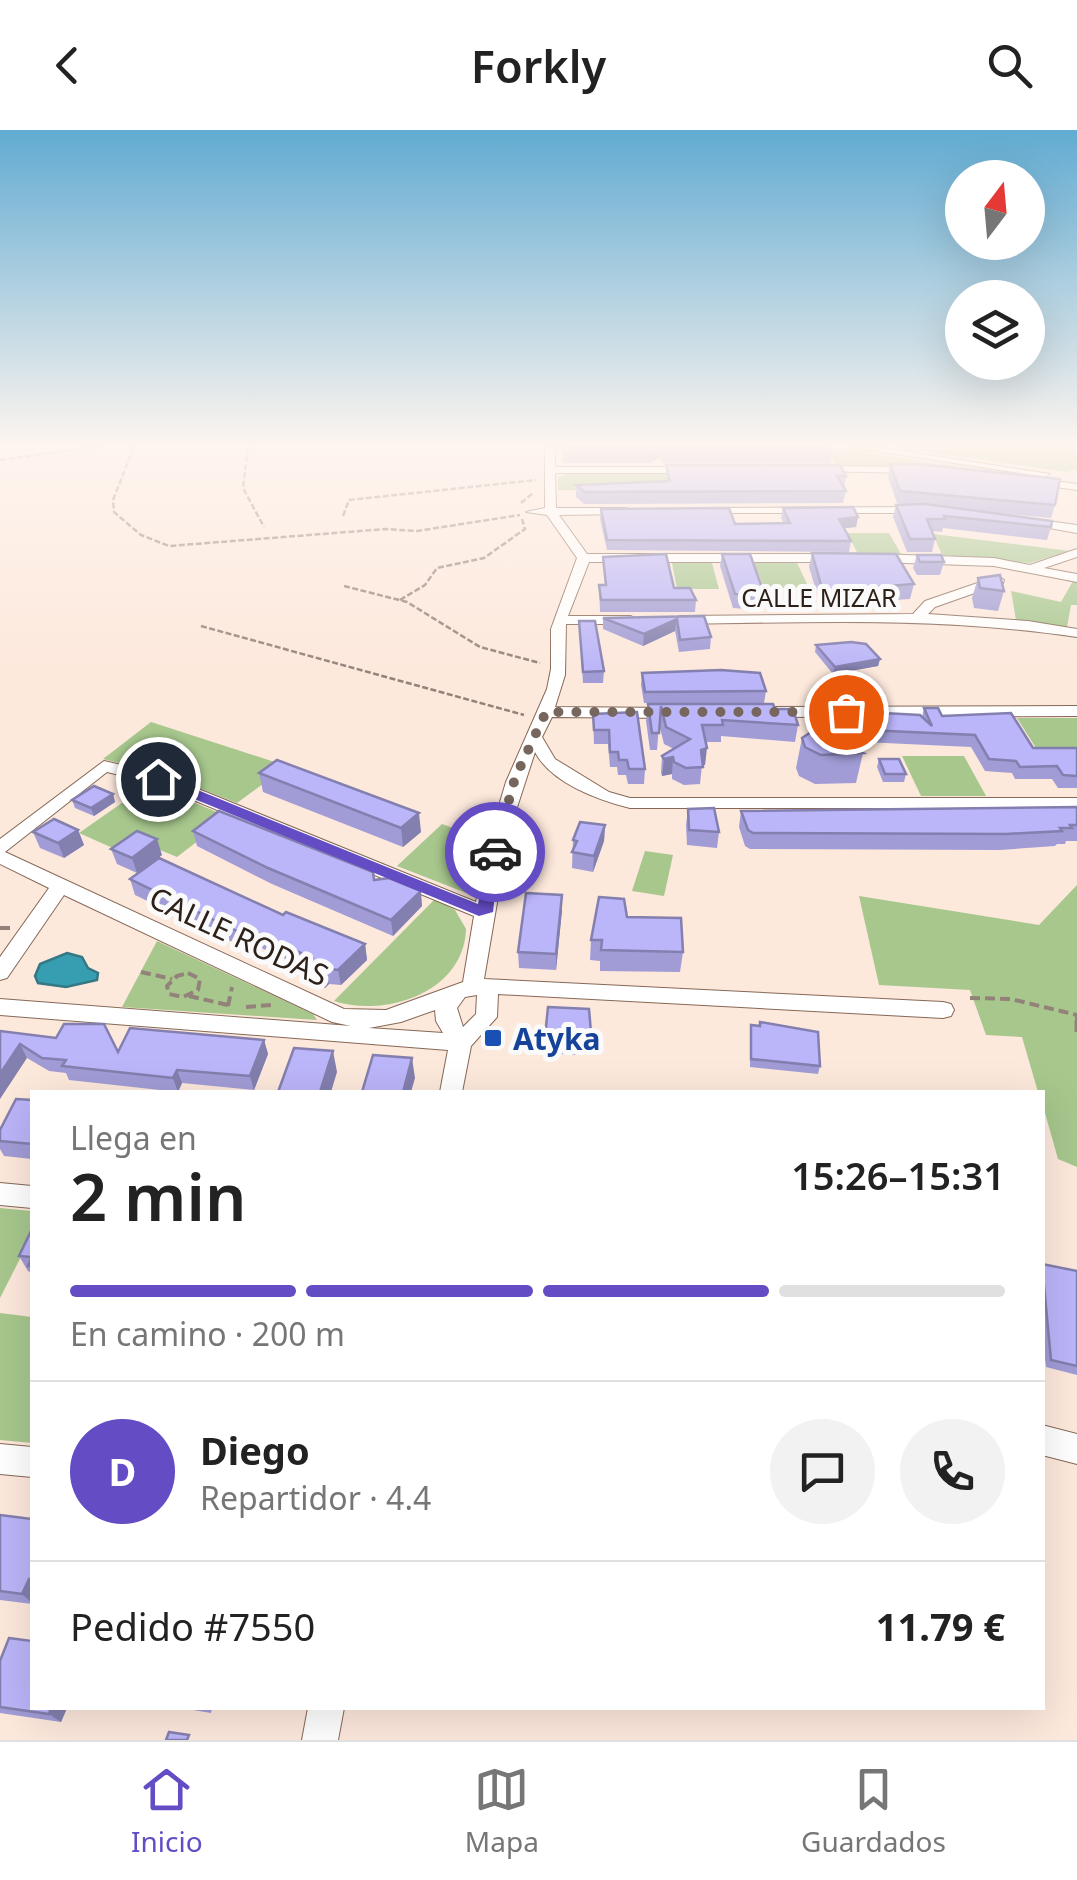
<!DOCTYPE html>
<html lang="es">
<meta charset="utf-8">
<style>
body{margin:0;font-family:"Noto Sans",sans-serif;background:#f2f2f2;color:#222;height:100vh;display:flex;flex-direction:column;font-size:38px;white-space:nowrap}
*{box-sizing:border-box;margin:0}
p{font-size:32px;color:#767676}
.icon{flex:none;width:55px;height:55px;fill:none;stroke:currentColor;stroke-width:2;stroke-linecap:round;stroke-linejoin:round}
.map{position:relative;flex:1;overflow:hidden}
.details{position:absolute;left:30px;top:960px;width:1015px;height:620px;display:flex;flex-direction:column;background:#fff;border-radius:0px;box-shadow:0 10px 40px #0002}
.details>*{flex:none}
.needle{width:65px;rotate:16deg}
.tools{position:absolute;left:945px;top:30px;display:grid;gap:20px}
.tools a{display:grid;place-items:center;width:100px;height:100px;border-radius:50%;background:#fff;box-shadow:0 10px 40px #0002;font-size:50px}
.pin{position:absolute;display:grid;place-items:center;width:85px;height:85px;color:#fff;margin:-42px;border:5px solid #fff;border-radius:50%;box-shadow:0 2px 10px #0007}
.courier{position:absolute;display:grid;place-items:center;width:100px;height:100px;margin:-50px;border:8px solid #644cc4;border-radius:50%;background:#fff;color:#222;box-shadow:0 2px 12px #0007}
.head em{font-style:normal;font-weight:600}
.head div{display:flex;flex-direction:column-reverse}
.head{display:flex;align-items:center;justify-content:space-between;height:170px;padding:0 40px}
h1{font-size:65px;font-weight:600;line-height:75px}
.bar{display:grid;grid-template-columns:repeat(4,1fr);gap:15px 10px;align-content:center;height:120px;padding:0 40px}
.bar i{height:12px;border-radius:8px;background:#e0e0e0}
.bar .active{background:#644cc4}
.bar p{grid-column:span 4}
.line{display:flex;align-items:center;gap:25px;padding:0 40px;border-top:2px solid #e0e0e0}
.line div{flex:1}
.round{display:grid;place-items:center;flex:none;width:105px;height:105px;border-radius:52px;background:#f2f2f2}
header{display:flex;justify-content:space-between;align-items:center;height:130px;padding:0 40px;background:#fff;font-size:45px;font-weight:600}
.tab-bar{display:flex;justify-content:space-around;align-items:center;height:140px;border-top:2px solid #e0e0e0;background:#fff;font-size:28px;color:#767676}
.tab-bar a{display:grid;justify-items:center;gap:5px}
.tab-bar .active{color:#644cc4}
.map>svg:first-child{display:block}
</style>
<header><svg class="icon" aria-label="back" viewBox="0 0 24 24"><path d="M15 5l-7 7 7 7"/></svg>Forkly<svg class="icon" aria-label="search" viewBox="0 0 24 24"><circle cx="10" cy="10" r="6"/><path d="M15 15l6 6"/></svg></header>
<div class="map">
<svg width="1077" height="1610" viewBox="0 0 1077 1610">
<rect width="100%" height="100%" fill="#fde8dc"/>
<g fill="#a7c78d">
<polygon points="826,317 1076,353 836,337"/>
<polygon points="890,317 1077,317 1077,339 1067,342"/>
<polygon points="568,343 716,343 722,360 558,360 558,347"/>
<polygon points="847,403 889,403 901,424 858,424"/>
<polygon points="933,404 1070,421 1030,433 942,425"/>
<polygon points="672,433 712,433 719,459 677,459"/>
<polygon points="754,433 797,433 809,458 764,458"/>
<polygon points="1073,451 1077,452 1077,475 1071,475 1067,497 1016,490 1011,461 1061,472"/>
<polygon points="1017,588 1077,588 1077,625 1041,626"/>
<polygon points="151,592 287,636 237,673 166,645 103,629"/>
<polygon points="902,626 964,626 986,666 921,666"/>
<polygon points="149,654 229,687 177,727 131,708 115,719 79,703"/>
<polygon points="442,694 483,709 474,766 397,736"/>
<polygon points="645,721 673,725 664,766 632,761"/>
<polygon points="1077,755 1077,1037 1058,1029 1043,976 1042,962 1038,962 1022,907 986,905 970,860 879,855 859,766 1039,795"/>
<path d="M435,769l20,11 11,19c-2,63 -80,89 -132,72z"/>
<polygon points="157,811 313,884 317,890 122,877"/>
<polygon points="0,1078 32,1081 32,1105 0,1168"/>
<polygon points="0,1183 32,1187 32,1313 0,1310"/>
</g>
<polygon fill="#379db0" stroke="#347883" stroke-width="2.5" points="67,823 82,827 88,838 98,843 97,850 66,857 38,853 35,846 40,834"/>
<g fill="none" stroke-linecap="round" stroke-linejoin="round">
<g stroke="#866856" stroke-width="2">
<g id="minor">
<path d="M545,317h10v20h138l5,3 -5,3h-138l1,35h70l6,3 -6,3 -67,1 28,39h250l6,4 -6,4h-248l-21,54h63l7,4 -7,4h-65l-1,51 -10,32 119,1 8,5 -8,5 -122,-1 -10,20 13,22 54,33 21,6h447v10h-447c-32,-8 -79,-25 -95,-56l-26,80 -25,147 459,23 8,2 3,6 -3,6 -8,2 -445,-24 -1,23 -26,29 -9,46h-22l8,-42 -448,-35v-16l351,27 -19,-4 -268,-127 -57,83 -7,2v-23l49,-69 -49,-24v-25l104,-78 60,14 312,127 15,-70 15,-50 41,-93 4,-20v-40l26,-71 -30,-43 -21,-3 19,-4zM107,642l45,11 322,133 -11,66 -77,28 -42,-1 -339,-157zM477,865l-1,19 -13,13 -6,-19 8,-11zM435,880l1,11 7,12 -74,-5 32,-6z"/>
<polygon points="849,317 877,317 1050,344 1045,347"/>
<polygon points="817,336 913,337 918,340 913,343 813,341 813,337"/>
<polygon points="1032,348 1077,354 1077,360 1028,353 1028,349"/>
<polygon points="705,378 921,377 927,380 921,383 701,383 699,381"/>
<polygon points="1025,388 1077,395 1077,403 1021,393 1021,389"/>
<polygon points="1077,419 1077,427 1044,438 1077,444 1077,452 994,436 876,432 870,428 876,424 994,428 1030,435"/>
<path d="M998,446l6,4 -1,3 -68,24 -7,7 100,7 49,8v8c-132,-20 -264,-15 -397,-13l-7,-4 7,-4 233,-2 12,-13z"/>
<polygon points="1077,576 1077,586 768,587 760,582 768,577"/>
<polygon points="0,1053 32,1056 32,1078 0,1075"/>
<polygon points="1042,1295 1077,1304 1077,1334 1042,1325"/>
<polygon points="0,1314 32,1317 32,1347 0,1344"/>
<polygon points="308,1578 344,1578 338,1610 302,1610"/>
</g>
</g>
<g stroke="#938279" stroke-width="2.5" stroke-dasharray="6 2.5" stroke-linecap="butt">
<polyline points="134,317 113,370 114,382 141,405 169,416 385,399 417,401 520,385"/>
<polyline points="248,317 243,358 264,397"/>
<polyline points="0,330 98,317"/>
<polyline points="521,373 533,363"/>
<polyline points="343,386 349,370 536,350"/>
<polyline points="344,456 407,472 480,517 540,533"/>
<polyline points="400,470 425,455 437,438 484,428 525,399 522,389"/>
<polyline points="201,496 524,585"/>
</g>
<g stroke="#938279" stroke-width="4" stroke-dasharray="10 5" stroke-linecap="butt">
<polyline points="0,798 10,798"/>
<polyline points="141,842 172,849"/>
<polygon points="188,843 200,849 198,860 183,867 169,864 167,856 177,846"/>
<polyline points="189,866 228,875"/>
<polyline points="970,868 1011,869 1077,885"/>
<polyline points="228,876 232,857"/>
<polyline points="246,877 272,875"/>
<polyline points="1077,884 1077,892"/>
</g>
<polyline stroke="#938279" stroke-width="5" stroke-dasharray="12 6" stroke-linecap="butt" points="1077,890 1077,908"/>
<use href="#minor" fill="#fff" fill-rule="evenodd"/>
</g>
<g fill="#a19cd6">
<polygon points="563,317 829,317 832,322 830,333 662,333 661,327 649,333 563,333"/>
<polygon points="890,334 1055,375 1051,388 977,381 1051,397 1047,410 943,398 942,402 932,401 935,409 932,422 907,422 893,387 896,375 912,375 897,373 888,347"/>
<polygon points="666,335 846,346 844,358 846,361 843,373 584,374 576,367 576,355 666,351"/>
<polygon points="783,378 858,387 856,397 844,398 851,411 849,422 607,420 600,389 601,379 735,394 784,393 781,388"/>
<polygon points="812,423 914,454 910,469 862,472 861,480 821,477 809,437"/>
<polygon points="722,424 765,466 763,480 733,478 720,436"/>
<polygon points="917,425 944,432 940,445 917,445 913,438"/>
<polygon points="603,427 674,458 696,470 695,482 600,482 599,455 605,455"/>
<polygon points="978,448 1004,461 998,481 974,478 972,468"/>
<polygon points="704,486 711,507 710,519 679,522 675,501 643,516 603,499 603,488"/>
<polygon points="579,491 604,541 603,553 583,553"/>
<polygon points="816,515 880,529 878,536 833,544 815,522"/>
<polygon points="642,543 766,561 764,573 644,573 641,555"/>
<polygon points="648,574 775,579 798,595 795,612 721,606 721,612 706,612 705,635 702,635 700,654 684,655 672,649 672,644 662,646 661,643 662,626 674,619 664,614 659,594 657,620 650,620 646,591"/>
<polygon points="924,578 942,586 1033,618 1077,618 1077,658 1058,658 1052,649 1015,649 1012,643 985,641 971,617 842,611 842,598 845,586 865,586 866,582 922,587"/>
<polygon points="593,584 645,639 644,654 628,654 626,645 618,645 617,637 610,637 608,614 594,614"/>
<polygon points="815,605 863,623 856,653 815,654 799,646 796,638 802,608"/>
<polygon points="879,629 906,644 904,652 883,652 877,637"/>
<polygon points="259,643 421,702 403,717 263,662"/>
<polygon points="113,664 115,672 94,686 75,678 72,670"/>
<polygon points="1077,677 1077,711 1066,711 1065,714 1057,714 1055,716 1000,720 750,719 745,716 739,697 741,681"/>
<polygon points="688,679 719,702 717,718 687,715 686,695"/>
<polygon points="605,695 604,711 593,742 572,738 573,710"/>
<polygon points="78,700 84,715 64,728 40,718 33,702"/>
<polygon points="193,701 374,750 422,776 393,806 272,754 197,716"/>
<polygon points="111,719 162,725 137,743 117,734"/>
<polygon points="130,749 283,785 365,814 367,830 341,855 329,854 325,858 308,850 306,839 253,814 247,819 135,765"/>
<polygon points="562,780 556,840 519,838 518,822"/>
<polygon points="627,787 683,822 680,842 600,841 600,831 590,830 591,810"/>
<polygon points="548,877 592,914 592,922 579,921 579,925 544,923"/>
<polygon points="760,892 820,936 818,944 750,937 750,903 751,895 759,896"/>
<polygon points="0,901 118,922 264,910 268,924 254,960 182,953 178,962 69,950 66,943 49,941 27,928"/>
<polygon points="32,970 32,1029 4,1026 0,1019 0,1000"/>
<polygon points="32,1099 32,1143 28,1141 19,1126"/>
<polygon points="1042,1134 1077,1141 1077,1245 1046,1237 1042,1202"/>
<polygon points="0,1385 32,1389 32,1474 0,1470"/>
<polygon points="0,1531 32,1578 67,1578 61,1592 0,1583"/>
<polygon points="191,1578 212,1578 211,1583 193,1580"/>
</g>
<g fill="#837fae">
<polygon points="659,317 662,317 661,327 649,333 650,322"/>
<polygon points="858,387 856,397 837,399 839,389"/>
<polygon points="677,489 675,501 643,516 644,504"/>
<polygon points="880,529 878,536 833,544 835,537"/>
<polygon points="707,618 705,635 699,636 701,620"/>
<polygon points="673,627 672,644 662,646 664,629"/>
<polygon points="113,664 115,672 94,686 91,678"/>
<polygon points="419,683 421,702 403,717 401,698"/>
<polygon points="605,695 604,711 593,742 594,726"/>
<polygon points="78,700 84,715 64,728 58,713"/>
<polygon points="157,709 162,725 137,743 132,728"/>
<polygon points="421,761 422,776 393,806 391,790"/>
<polygon points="562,765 562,780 556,840 556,824"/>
<polygon points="248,799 253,814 247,819 243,804"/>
<polygon points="365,814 367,830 341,855 338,840"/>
<polygon points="326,838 329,854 325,858 322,842"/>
<polygon points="264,910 268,924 254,960 250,946"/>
<polygon points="20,914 27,928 0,969 0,944"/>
<polygon points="333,921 337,942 331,962 320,962"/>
<polygon points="412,928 415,948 411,962 403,962"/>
<polygon points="177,940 182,953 178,962 173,948"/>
<polygon points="29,1449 32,1453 32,1473 22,1464"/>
<polygon points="51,1578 67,1578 61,1592 49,1584"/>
</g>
<g fill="#bbb5f9" stroke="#837fae" stroke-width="2.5">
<polygon points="563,317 659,317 650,322 563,321"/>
<polygon points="662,317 829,317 832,322 663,322"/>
<polygon points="890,334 916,334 1060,349 1055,375 900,361"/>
<polygon points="666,335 840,335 846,346 837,346 846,361 585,362 576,355 670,351"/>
<polygon points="925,374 1052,391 1051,397 944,386 945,389 927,389 935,409 910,409 896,375"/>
<polygon points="853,377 858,387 839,389 851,411 607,410 601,379 729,378 735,394 790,393 783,378"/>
<polygon points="812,423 896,424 914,454 860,458 864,465 823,462"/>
<polygon points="666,424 674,458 690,458 696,470 601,470 599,455 606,455 603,427"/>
<polygon points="722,424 750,424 765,466 735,464"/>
<polygon points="917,425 941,425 944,432 920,432"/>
<polygon points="1000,445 1004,461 980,458 978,448"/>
<polygon points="704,486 711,507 680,510 677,489 644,504 603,488"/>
<polygon points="579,491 595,491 604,541 583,542"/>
<polygon points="851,512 866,514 880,529 835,537 816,515"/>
<polygon points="721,540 760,543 766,561 645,562 642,543"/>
<polygon points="648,574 773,574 775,579 793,579 798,595 722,590 723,595 702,595 707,618 701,620 703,637 686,638 674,632 673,627 664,629 662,626 690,609 666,597 661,576 659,603 652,603"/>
<polygon points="924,578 938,578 942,586 1011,583 1033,618 1077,618 1077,646 1063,645 1057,636 1020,637 1016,631 989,629 975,605 845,599 845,586 868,586 866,582 920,585 932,596"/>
<polygon points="637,582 645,639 629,639 627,630 619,630 618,622 610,622 609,600 594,600 593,584"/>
<polygon points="814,600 815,605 830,605 863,623 821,625 805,617 802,608"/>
<polygon points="879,629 899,629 906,644 885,644"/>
<polygon points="277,630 419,683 401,698 259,643"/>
<polygon points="94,656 113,664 91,678 72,670"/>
<polygon points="1077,677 1077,695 1070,695 1072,698 1060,698 1062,701 1006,704 753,703 748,700 741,681"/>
<polygon points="714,678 719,702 689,700 688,679"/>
<polygon points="219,681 373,742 374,750 389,748 421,761 391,790 268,738 193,701"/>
<polygon points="54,689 78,700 58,713 33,702"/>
<polygon points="580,692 605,695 594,726 572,722 577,711 573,710"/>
<polygon points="137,701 157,709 132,728 111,719"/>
<polygon points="159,728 283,785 286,782 365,814 338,840 326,838 322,842 305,834 312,828 248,799 243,804 130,749"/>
<polygon points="526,763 562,765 556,824 518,822"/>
<polygon points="599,767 624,769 627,787 681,788 683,822 601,820 602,810 591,810"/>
<polygon points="548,877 589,879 592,914 580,913 579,918 544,916"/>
<polygon points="760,892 818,902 820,936 751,929 751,895 760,896"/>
<polygon points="64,894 104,894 118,922 130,898 264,910 250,946 177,940 173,948 62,936 66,930 42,928 20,914 0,944 0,901 56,908"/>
<polygon points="294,918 333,921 320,962 278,962"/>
<polygon points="373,925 412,928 403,962 362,962"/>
<polygon points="16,969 32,970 32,1014 0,1011 0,1000"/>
<polygon points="32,1099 32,1136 28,1136 32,1127 19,1126"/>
<polygon points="1042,1134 1077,1141 1077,1236 1051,1230"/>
<polygon points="0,1385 32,1389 32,1450 29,1449 22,1464 0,1461"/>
<polygon points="9,1508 32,1511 32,1578 51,1578 49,1584 0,1577 0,1531"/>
<polygon points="169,1602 189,1605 187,1610 166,1610"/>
</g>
<linearGradient id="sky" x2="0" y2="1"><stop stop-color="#61abd2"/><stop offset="0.58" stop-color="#fef5ef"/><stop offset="1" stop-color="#fef5ef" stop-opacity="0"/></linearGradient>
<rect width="1077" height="543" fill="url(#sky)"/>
<polygon fill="#644cc4" points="153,646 163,646 478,774 488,722 500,719 493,782 479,786 153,652"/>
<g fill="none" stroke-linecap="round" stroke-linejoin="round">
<polyline stroke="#76665d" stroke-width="10" stroke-dasharray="0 18" points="495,722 515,648 546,582 846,582"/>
</g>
<rect fill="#1a4fb4" stroke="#fafafa" stroke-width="4" x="483" y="898" width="20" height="20" rx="5"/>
<g text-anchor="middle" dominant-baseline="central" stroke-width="10" stroke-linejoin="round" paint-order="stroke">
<g font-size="25" fill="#2d2019" stroke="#fafafa">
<text x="819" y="467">CALLE MIZAR</text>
</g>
<g font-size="30" fill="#2d2019" stroke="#fafafa">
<text transform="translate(239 806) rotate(25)">CALLE RODAS</text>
</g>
<g font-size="30" font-weight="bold" fill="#164399" stroke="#fafafa" text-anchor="start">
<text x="513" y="908">Atyka</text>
</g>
</g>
</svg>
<div class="tools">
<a><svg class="needle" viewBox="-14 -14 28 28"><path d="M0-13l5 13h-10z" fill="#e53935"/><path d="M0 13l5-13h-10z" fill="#767676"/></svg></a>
<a><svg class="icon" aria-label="layers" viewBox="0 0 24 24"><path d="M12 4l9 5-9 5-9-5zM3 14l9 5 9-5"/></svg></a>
</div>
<div class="pin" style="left:846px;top:582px;background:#ea580c"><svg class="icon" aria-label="bag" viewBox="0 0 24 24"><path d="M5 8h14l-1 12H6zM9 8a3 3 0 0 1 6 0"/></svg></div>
<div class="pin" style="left:158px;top:649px;background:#1f2937"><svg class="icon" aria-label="home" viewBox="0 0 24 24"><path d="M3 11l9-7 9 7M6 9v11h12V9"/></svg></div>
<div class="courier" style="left:495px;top:722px"><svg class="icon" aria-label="car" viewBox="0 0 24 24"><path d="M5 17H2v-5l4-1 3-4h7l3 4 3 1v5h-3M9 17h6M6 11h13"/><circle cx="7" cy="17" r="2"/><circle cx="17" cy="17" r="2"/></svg></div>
<section class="details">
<div class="head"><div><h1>2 min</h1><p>Llega en</p></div><em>15:26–15:31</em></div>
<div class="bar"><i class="active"></i><i class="active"></i><i class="active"></i><i></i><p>En camino · 200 m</p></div>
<div class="line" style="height:180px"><b class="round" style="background:#644cc4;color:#fff">D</b><div><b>Diego</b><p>Repartidor · 4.4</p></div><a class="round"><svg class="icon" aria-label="chat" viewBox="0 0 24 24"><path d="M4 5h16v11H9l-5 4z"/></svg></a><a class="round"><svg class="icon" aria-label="phone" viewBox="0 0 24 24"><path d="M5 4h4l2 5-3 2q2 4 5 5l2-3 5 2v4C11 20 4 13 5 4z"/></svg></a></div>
<div class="line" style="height:130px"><div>Pedido #7550</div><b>11.79 €</b></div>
</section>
</div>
<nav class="tab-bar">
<a class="active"><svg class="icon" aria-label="home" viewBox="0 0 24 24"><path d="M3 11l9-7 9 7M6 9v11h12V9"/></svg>Inicio</a>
<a><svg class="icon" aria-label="map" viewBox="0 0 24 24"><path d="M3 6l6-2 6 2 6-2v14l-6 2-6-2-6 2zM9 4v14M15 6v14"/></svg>Mapa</a>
<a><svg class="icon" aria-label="saved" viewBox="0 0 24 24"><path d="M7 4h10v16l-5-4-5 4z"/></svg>Guardados</a>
</nav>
